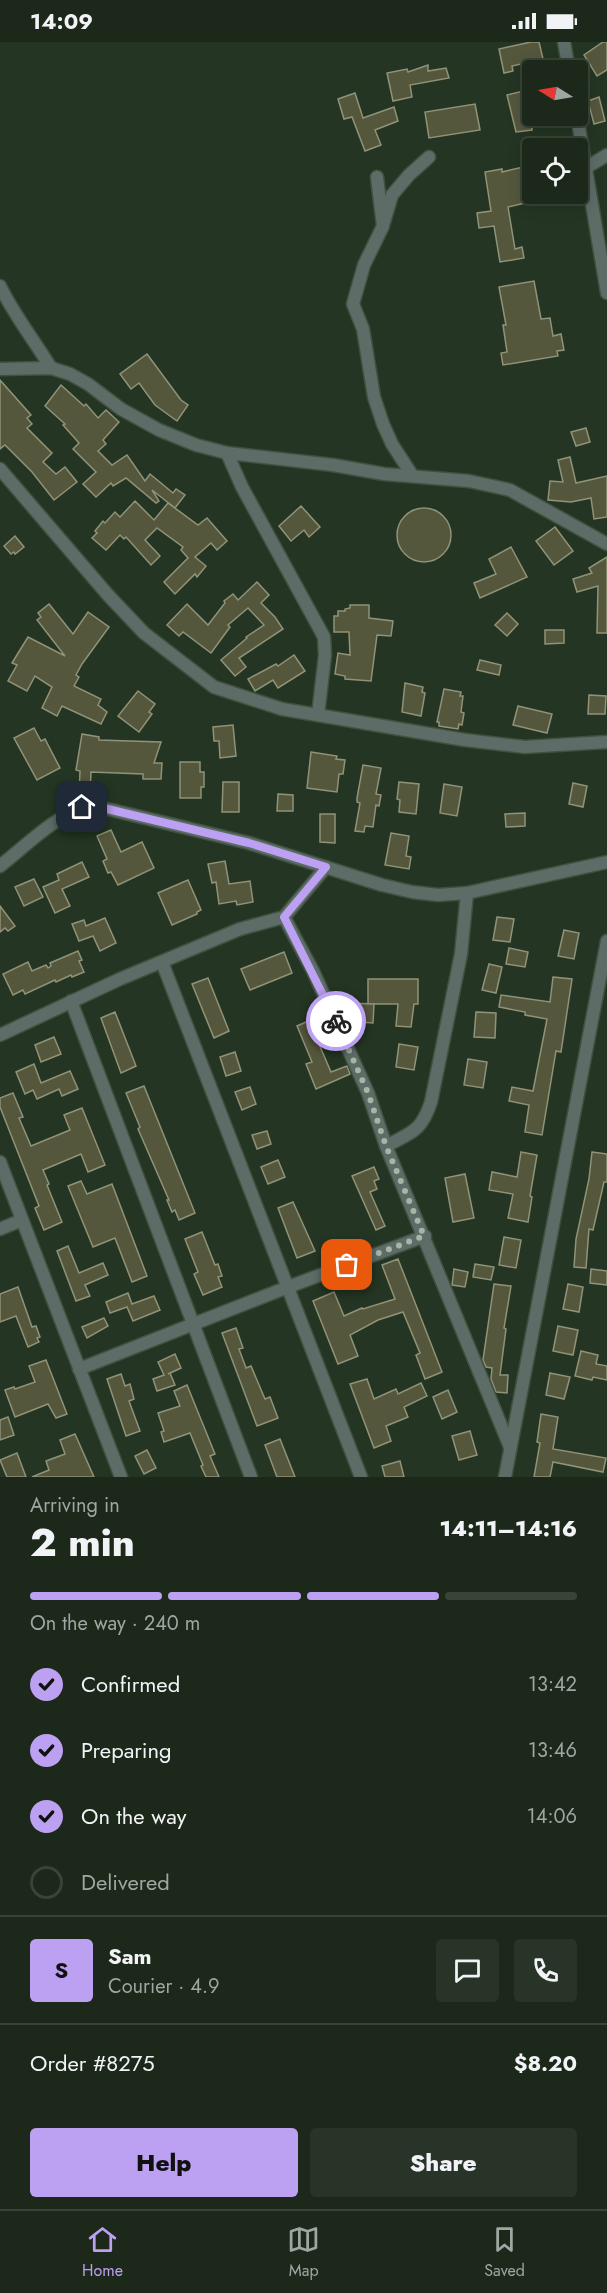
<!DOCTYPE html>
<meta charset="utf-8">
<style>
body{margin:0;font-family:Jost,sans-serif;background:#283427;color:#f1f3f6;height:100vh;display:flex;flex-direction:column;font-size:22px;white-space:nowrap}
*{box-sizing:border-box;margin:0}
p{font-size:20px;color:#a0a6a2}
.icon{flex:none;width:33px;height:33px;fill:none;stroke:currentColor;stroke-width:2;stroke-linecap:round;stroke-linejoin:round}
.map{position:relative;height:1435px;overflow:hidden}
.panel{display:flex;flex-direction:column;background:#1b281a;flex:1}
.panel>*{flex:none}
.needle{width:39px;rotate:281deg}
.buttons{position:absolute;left:522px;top:18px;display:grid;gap:12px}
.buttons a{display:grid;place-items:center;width:66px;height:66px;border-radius:6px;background:#1b281a;box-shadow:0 3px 15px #0003,0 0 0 2px #394439;font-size:30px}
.pin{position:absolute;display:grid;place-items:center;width:51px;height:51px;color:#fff;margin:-26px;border-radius:12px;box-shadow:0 3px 9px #0006}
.courier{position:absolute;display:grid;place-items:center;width:60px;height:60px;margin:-30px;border:4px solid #bca0f2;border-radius:50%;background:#fff;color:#222;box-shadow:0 2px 8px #0007}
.summary em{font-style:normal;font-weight:800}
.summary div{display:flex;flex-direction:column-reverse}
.summary{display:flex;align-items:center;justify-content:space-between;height:102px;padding:0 30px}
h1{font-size:39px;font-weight:800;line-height:45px}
.bar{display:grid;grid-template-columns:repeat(4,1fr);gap:9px 6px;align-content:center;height:72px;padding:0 30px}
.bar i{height:8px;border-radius:4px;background:#394439}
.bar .selected{background:#bca0f2}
.bar p{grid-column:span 4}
.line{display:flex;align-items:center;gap:15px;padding:0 30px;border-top:2px solid #394439}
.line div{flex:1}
.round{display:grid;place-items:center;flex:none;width:63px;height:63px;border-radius:6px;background:#283427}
ol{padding:0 30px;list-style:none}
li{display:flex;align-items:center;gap:18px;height:66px}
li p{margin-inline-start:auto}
li .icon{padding:6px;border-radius:50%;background:#bca0f2;color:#111;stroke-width:4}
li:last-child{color:#a0a6a2}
li i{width:33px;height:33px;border:3px solid #394439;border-radius:50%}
.button{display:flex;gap:12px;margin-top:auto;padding:12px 30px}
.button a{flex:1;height:69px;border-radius:6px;background:#bca0f2;color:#111;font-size:24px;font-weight:800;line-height:69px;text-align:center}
.button a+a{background:#283427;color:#f1f3f6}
.status{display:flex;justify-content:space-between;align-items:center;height:42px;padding:0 30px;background:#1b281a;direction:ltr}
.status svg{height:16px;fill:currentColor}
.menu{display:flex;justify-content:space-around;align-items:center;height:84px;border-top:2px solid #394439;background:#1b281a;font-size:16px;color:#a0a6a2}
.menu a{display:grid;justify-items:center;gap:3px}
.menu .selected{color:#bca0f2}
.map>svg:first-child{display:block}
</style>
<div class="status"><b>14:09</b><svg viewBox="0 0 49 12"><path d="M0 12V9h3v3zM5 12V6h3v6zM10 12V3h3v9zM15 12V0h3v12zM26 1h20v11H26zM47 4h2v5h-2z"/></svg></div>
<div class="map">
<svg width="607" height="1435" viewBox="0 0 607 1435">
<rect width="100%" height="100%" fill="#243623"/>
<g fill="#55573d" stroke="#909377" stroke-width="1.5">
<polygon points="531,0 539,0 543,17 512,24 513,29 504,31 499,7"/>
<polygon points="603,0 607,0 607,28 597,34 584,13"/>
<polygon points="428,23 428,29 446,26 449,36 410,43 412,55 393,59 387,31 407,27 408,30"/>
<polygon points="532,47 532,88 516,90 507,53"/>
<polygon points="355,51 363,76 394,65 398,79 375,88 381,103 365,109 352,75 344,77 338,57"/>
<polygon points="599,55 605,79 594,82 588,59"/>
<polygon points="475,62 480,88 429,96 425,70"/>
<polygon points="532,123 532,135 528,136 534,159 508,165 515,207 522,205 524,216 500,220 494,184 479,186 477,171 491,169 485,130 502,127 502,130"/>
<polygon points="534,239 541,277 550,276 553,294 561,292 564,308 557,309 558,314 503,323 501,311 507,310 503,283 506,283 499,245"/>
<polygon points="147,312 181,358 188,363 177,379 155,363 139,341 131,347 120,332"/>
<polygon points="0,338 31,373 27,376 32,382 27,386 52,411 43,420 56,432 65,425 77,440 54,458 32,430 5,403 0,407"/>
<polygon points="61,343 84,364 86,362 98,376 106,368 119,380 103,398 106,402 98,409 112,423 127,413 145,439 150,432 173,451 176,447 185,453 175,466 152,448 159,459 156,461 126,436 113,444 111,441 96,455 83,442 96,430 73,407 79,401 63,383 65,382 45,364"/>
<polygon points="586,386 590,400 576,404 571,390"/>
<polygon points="570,415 576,441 607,434 607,475 594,477 591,456 571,460 548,458 550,439 563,440 558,418"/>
<polygon points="135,459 154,478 168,461 198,483 207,476 227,499 217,508 211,501 195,515 206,524 197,535 195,532 175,552 164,540 188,516 181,508 183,505 157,486 145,498 160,514 151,523 126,495 124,497 120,493 106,508 92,496 97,491 95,489 103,479 105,481 115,470 120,475"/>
<polygon points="301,464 320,485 309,495 304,488 291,499 279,484"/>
<circle cx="424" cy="493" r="27"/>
<polygon points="555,485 573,509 554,523 536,499"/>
<polygon points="15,494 24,505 15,512 14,510 11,512 4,504"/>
<polygon points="511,505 527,535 480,556 474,541 496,532 489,517"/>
<polygon points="607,515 607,591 597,591 598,544 577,550 573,537 592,531 589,526"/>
<polygon points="257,540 269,553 261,561 275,575 283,587 239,616 246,625 235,634 221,618 247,596 246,595 264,583 248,566 228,583 230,585 211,611 183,590 179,594 167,583 187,562 208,583 225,561 224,559 233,552 238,558"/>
<polygon points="49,562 73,592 88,570 109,585 82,622 76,633 79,635 74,644 101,657 98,663 107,670 101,682 62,664 57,674 42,666 52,645 35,634 27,649 8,639 17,623 12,621 28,595 65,614 37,578 41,575 38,571"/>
<polygon points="350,563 369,563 369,576 393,579 391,594 377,593 371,639 345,637 345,634 335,632 338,611 350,613 349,590 334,590 334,574 338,574 338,569 345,569 345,567 350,566"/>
<polygon points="507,571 518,582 507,594 495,583"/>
<polygon points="545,588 564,588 564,601 545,602"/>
<polygon points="294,613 305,629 278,646 273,638 255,649 248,637 276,622 278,624"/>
<polygon points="480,618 501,623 499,633 477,628"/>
<polygon points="405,641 423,645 422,650 425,651 421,674 402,670"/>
<polygon points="444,647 461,650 460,654 463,654 461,670 464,671 462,683 459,682 458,687 439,684 439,680 437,680"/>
<polygon points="138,649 155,662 149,670 152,672 139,690 118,674"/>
<polygon points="589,653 606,654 605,672 588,672"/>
<polygon points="518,664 552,672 547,691 513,683"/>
<polygon points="233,683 236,714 220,716 219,699 214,699 213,685"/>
<polygon points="34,686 41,699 45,697 60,726 37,738 14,696"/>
<polygon points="82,692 99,695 99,698 161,700 154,721 162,721 161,737 143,737 143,732 91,730 90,754 79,753 80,729 76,728"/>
<polygon points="311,710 337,714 336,717 345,718 343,732 339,732 337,750 307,746"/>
<polygon points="180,720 200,720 200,730 204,730 204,745 201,745 201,756 180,756"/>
<polygon points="363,723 381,726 376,752 381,753 379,764 376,763 373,785 365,784 364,790 355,789 360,761 357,760 357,756"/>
<polygon points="223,740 239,740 239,770 222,770"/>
<polygon points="399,740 419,742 416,772 399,770 400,758 397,757"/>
<polygon points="573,741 587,744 583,765 569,762"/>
<polygon points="444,742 462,745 457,774 440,771"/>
<polygon points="278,752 293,753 293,769 277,769"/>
<polygon points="525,771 525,784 506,785 505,772"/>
<polygon points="320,772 335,772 335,801 320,800"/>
<polygon points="111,788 121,810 142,800 154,826 118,843 111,830 108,831 103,819 107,817 97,794"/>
<polygon points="391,791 409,794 406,814 411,815 409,827 385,823"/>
<polygon points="225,819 229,842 250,839 253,860 237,863 236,859 219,862 216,840 212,841 208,822"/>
<polygon points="82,820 89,835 62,847 70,864 55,871 43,845 59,838 57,832"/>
<polygon points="34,837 43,855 24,864 15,845"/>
<polygon points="188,838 201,868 197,870 197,872 172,883 158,851"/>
<polygon points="0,864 15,884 8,889 5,886 0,890"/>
<polygon points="497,875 514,877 510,900 493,898"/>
<polygon points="105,876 116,901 100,909 93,894 79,899 72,882 84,878 86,884"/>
<polygon points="564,888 579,891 574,917 558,914"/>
<polygon points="509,906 528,910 525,925 506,922"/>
<polygon points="78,909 82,918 79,919 84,930 72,935 71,933 56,940 55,938 25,952 23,948 13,953 3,932 28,920 32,929 46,923 48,926 51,924 50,921"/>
<polygon points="284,910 292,931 250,948 241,927"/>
<polygon points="489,922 502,925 496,951 482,948"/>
<polygon points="553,935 572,937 561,1010 556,1009 542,1093 525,1090 529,1063 509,1059 512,1045 533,1049 547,977 525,973 525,970 499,965 501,953 550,960"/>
<polygon points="208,936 229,989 214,996 192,942"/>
<polygon points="368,937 418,937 418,962 414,962 411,985 396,984 398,962 368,962"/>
<polygon points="347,961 374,962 373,981 359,980 359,971 346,970"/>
<polygon points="115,970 136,1024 121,1031 101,976"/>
<polygon points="476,970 496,971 495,996 474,995"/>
<polygon points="313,977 323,1001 319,1002 331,1030 347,1024 350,1032 316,1047 306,1022 312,1020 297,984"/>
<polygon points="54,995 61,1012 41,1020 35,1003"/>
<polygon points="399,1002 418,1005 414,1028 396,1025"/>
<polygon points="235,1010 241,1029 226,1034 220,1015"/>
<polygon points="468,1017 487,1020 483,1046 464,1043"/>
<polygon points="34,1022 41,1041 70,1029 78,1047 62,1054 59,1047 37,1057 33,1048 25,1052 16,1030"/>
<polygon points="144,1044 195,1171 179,1178 175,1168 172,1170 167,1158 169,1158 138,1087 140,1085 126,1051"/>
<polygon points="250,1045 256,1062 242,1068 235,1050"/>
<polygon points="13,1051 23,1075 19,1076 31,1104 70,1088 64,1073 82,1066 105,1123 88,1130 81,1112 43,1128 49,1142 47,1143 62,1180 44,1188 35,1166 39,1164 0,1065 0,1056"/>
<polygon points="267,1089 271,1102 257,1107 252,1093"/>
<polygon points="521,1110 537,1113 530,1154 532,1155 528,1180 508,1176 513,1152 489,1148 492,1130 517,1135"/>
<polygon points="592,1110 607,1112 607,1140 604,1140 593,1188 589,1187 586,1226 574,1225 576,1197 589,1137"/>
<polygon points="278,1118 285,1135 268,1142 261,1125"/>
<polygon points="374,1125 379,1137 374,1139 377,1147 370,1150 385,1184 376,1188 352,1134"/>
<polygon points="465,1132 474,1176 453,1180 445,1136"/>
<polygon points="81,1139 87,1152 112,1142 147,1234 132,1240 115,1196 93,1205 68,1144"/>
<polygon points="293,1160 315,1209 297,1216 278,1166"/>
<polygon points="202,1190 215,1223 218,1222 222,1234 218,1235 222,1245 203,1253 194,1232 198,1230 185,1197"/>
<polygon points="504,1195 521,1198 516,1226 499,1223"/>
<polygon points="68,1204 79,1231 103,1221 108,1233 85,1243 90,1254 76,1259 57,1209"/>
<polygon points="398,1217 442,1330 425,1337 416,1313 420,1311 403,1270 378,1278 350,1293 358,1314 338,1322 313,1259 334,1250 344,1274 362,1266 363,1267 395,1257 382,1223"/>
<polygon points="475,1222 494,1225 491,1238 473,1235"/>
<polygon points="454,1227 468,1230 465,1245 452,1243"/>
<polygon points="591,1227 607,1229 607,1243 590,1241"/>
<polygon points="494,1242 511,1244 504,1286 506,1287 500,1333 508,1333 507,1351 496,1350 491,1337 492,1326 486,1325 483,1318"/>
<polygon points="568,1242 583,1245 579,1270 563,1267"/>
<polygon points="18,1245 32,1285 36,1284 40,1295 37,1296 39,1300 28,1305 16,1274 0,1280 0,1252"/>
<polygon points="128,1251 132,1262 154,1254 160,1268 133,1279 127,1265 110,1271 106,1260"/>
<polygon points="104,1276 108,1284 87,1296 82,1285"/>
<polygon points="558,1284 578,1288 573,1313 553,1309"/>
<polygon points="236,1286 243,1306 239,1307 246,1326 251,1324 265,1357 270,1355 278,1376 257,1384 222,1291"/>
<polygon points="581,1309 598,1313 596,1322 607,1324 607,1338 593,1335 592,1338 575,1334"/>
<polygon points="175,1312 181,1326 168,1332 170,1331 175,1343 157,1349 153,1337 164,1333 158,1320"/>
<polygon points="46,1318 67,1372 56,1376 48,1362 15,1375 5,1348 14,1345 15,1347 35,1340 29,1324"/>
<polygon points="550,1331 570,1335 564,1357 546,1353"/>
<polygon points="121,1332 125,1344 130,1342 134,1357 129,1359 140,1389 126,1394 107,1337"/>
<polygon points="367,1337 374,1357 396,1347 398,1352 421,1341 427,1354 404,1365 408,1375 386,1384 391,1399 374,1406 350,1342"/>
<polygon points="187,1343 215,1412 210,1414 219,1435 206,1435 201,1424 203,1423 190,1391 164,1400 161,1390 164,1389 158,1371 180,1364 174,1349"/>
<polygon points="448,1348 457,1370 442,1377 433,1355"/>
<polygon points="541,1372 558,1375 553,1407 606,1416 603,1430 553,1420 550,1435 534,1435 540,1401 537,1400"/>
<polygon points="8,1375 14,1393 0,1398 0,1378"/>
<polygon points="470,1389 477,1413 459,1418 452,1394"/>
<polygon points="75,1392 94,1435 32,1435 49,1428 46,1419 65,1412 60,1398"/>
<polygon points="280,1397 295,1435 277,1435 265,1403"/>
<polygon points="147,1408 156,1426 144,1432 135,1414"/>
<polygon points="17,1411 26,1435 7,1435 0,1418"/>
<polygon points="400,1419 404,1435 385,1435 382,1424"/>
</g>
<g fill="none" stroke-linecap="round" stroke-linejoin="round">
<g stroke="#40513f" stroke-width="15">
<g id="street">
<polyline points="564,0 569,28"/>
<polyline points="577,74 607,251"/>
<polyline points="587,125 607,113"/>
<polyline points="377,135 383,184 364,223 353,262 363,287 374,355 383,382 392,402 412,433"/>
<polyline points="384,180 392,153 409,133 429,115"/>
<path d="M0,244c14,29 34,54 51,82"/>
<polyline points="0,327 51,326 70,332 88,342 121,367 159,388 196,403 227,411 333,423 384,432 469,439 510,448 607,502"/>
<polyline points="227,411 242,445 324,595 325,613 318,673"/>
<polyline points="0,427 108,553 144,591 214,645 282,667 465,698 525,705 607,700"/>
<path d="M0,824c26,-20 62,-58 95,-60l154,37 133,42 30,7 26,3 29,-2 140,-31"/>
<polyline points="284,875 313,929 368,1051 386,1104 510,1405"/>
<polyline points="162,920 361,1435"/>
<polyline points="71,959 251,1435"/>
<polyline points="0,993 120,937 240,887 284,875 326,825"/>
<path d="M386,1104c26,-14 35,-14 45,-44l30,-148 6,-61"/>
<polyline points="0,1120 121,1435"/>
<polyline points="0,1187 22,1178"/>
<polyline points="79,1327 288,1245 425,1194"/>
<polyline points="505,1435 607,899"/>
</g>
</g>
<use href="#street" stroke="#5e6c68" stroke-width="12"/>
</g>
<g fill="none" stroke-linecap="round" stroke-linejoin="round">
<polyline stroke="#a7b4a6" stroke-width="6" stroke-dasharray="0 10.8" points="336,979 368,1051 386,1104 424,1194 347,1223"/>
<polyline stroke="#bca0f2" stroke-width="8" points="82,765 95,764 249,801 326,825 284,875 336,979"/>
</g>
</svg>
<div class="buttons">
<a><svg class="needle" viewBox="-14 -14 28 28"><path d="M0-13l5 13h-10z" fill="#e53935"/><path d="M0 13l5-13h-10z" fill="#a0a6a2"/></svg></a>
<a><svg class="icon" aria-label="locate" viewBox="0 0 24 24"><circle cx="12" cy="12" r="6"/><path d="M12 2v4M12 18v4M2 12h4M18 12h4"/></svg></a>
</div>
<div class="pin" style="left:347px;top:1223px;background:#ea580c"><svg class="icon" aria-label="bag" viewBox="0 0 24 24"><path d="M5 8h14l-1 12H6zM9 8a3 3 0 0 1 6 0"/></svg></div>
<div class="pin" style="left:82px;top:765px;background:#1f2937"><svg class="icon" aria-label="home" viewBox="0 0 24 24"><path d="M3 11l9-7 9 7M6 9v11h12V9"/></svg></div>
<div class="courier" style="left:336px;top:979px"><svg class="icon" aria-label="bike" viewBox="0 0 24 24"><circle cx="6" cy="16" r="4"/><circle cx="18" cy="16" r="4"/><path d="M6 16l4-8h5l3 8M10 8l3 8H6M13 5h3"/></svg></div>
</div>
<section class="panel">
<div class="summary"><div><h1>2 min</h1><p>Arriving in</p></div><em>14:11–14:16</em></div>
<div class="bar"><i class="selected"></i><i class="selected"></i><i class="selected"></i><i></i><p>On the way · 240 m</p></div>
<ol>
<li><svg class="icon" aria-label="check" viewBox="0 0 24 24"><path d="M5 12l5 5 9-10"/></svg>Confirmed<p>13:42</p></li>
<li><svg class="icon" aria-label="check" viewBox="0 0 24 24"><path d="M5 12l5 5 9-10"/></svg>Preparing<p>13:46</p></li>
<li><svg class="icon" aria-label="check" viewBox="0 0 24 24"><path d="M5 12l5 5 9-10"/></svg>On the way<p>14:06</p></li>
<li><i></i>Delivered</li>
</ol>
<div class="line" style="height:108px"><b class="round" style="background:#bca0f2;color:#111">S</b><div><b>Sam</b><p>Courier · 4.9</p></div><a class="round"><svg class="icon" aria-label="chat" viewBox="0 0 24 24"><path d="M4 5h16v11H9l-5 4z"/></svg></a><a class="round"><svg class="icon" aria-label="phone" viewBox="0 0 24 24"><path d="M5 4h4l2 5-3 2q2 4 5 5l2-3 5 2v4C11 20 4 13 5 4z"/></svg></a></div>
<div class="line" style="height:78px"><div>Order #8275</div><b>$8.20</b></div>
<div class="button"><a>Help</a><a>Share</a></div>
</section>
<nav class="menu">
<a class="selected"><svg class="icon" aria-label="home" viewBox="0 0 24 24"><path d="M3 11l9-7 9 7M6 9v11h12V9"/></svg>Home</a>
<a><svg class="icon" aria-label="map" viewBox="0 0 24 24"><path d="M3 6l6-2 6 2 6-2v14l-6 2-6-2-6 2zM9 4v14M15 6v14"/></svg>Map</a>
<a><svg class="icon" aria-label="saved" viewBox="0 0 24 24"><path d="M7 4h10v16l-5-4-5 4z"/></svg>Saved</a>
</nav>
